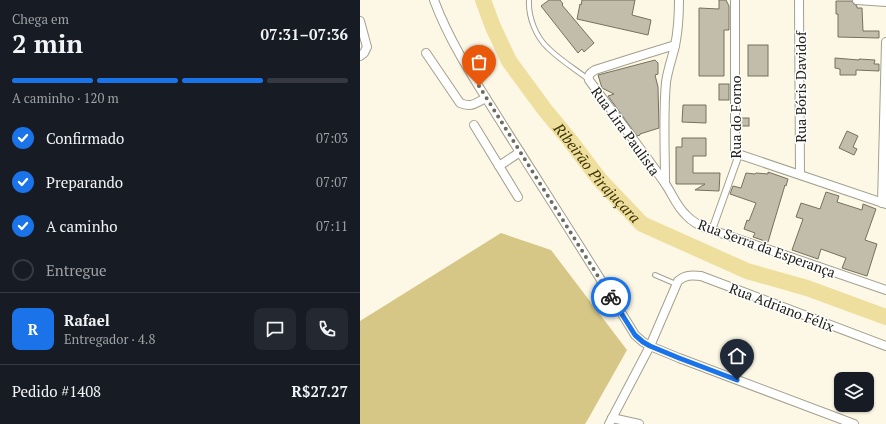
<!DOCTYPE html>
<html lang="pt">
<meta charset="utf-8">
<style>
body{margin:0;font-family:"PT Serif",serif;background:#242831;color:#f1f3f6;height:100vh;display:flex;flex-direction:column;font-size:15px;white-space:nowrap}
*{box-sizing:border-box;margin:0}
p{font-size:13px;color:#9ea1a6}
.icon{flex:none;width:22px;height:22px;fill:none;stroke:currentColor;stroke-width:2;stroke-linecap:round;stroke-linejoin:round}
.map{position:relative;flex:1;overflow:hidden}
.drawer{display:flex;flex-direction:column;background:#171b24;width:360px}
.drawer>*{flex:none}
.tools{position:absolute;left:474px;top:372px;display:grid;gap:8px}
.tools a{display:grid;place-items:center;width:40px;height:40px;border-radius:8px;background:#171b24;box-shadow:0 1px 3px #0004;font-size:20px}
.pin{position:absolute;display:grid;place-items:center;width:34px;height:34px;color:#fff;margin:-41px -17px;border-radius:50% 50% 50% 0;rotate:-45deg;box-shadow:0 0 4px #0007}
.pin .icon{rotate:45deg}
.courier{position:absolute;display:grid;place-items:center;width:40px;height:40px;margin:-20px;border:3px solid #1a73e8;border-radius:50%;background:#fff;color:#222;box-shadow:0 1px 5px #0007}
.summary em{font-style:normal;font-weight:700}
.summary div{display:flex;flex-direction:column-reverse}
.summary{display:flex;align-items:center;justify-content:space-between;height:68px;padding:0 12px}
h1{font-size:26px;font-weight:700;line-height:30px}
.bar{display:grid;grid-template-columns:repeat(4,1fr);gap:6px 4px;align-content:center;height:48px;padding:0 12px}
.bar i{height:5px;border-radius:3px;background:#363941}
.bar .selected{background:#1a73e8}
.bar p{grid-column:span 4}
.line{display:flex;align-items:center;gap:10px;padding:0 12px;border-top:1px solid #363941}
.line div{flex:1}
.round{display:grid;place-items:center;flex:none;width:42px;height:42px;border-radius:8px;background:#242831}
ol{padding:0 12px;list-style:none}
li{display:flex;align-items:center;gap:12px;height:44px}
li p{margin-inline-start:auto}
li .icon{padding:4px;border-radius:50%;background:#1a73e8;color:#fff;stroke-width:4}
li:last-child{color:#9ea1a6}
li i{width:22px;height:22px;border:2px solid #363941;border-radius:50%}
main{display:flex;flex:1;min-height:0}
.map>svg:first-child{display:block}
</style>
<main>
<section class="drawer">
<div class="summary"><div><h1>2 min</h1><p>Chega em</p></div><em>07:31–07:36</em></div>
<div class="bar"><i class="selected"></i><i class="selected"></i><i class="selected"></i><i></i><p>A caminho · 120 m</p></div>
<ol>
<li><svg class="icon" aria-label="check" viewBox="0 0 24 24"><path d="M5 12l5 5 9-10"/></svg>Confirmado<p>07:03</p></li>
<li><svg class="icon" aria-label="check" viewBox="0 0 24 24"><path d="M5 12l5 5 9-10"/></svg>Preparando<p>07:07</p></li>
<li><svg class="icon" aria-label="check" viewBox="0 0 24 24"><path d="M5 12l5 5 9-10"/></svg>A caminho<p>07:11</p></li>
<li><i></i>Entregue</li>
</ol>
<div class="line" style="height:72px"><b class="round" style="background:#1a73e8;color:#fff">R</b><div><b>Rafael</b><p>Entregador · 4.8</p></div><a class="round"><svg class="icon" aria-label="chat" viewBox="0 0 24 24"><path d="M4 5h16v11H9l-5 4z"/></svg></a><a class="round"><svg class="icon" aria-label="phone" viewBox="0 0 24 24"><path d="M5 4h4l2 5-3 2q2 4 5 5l2-3 5 2v4C11 20 4 13 5 4z"/></svg></a></div>
<div class="line" style="height:52px"><div>Pedido #1408</div><b>R$27.27</b></div>
</section>
<div class="map">
<svg width="526" height="424" viewBox="0 0 526 424">
<rect width="100%" height="100%" fill="#fdf8e5"/>
<polygon fill="#d6c787" points="141,233 191,250 267,350 227,421 225,424 0,424 0,321"/>
<g fill="none" stroke-linecap="round" stroke-linejoin="round">
<path stroke="#eedf9e" stroke-width="16" id="s1" d="M123,0l10,27 16,34 36,49 24,29 31,41 42,44 105,47 60,17 79,29"/>
</g>
<g fill="#c1bdaa" stroke="#757160">
<polygon points="189,0 200,0 203,4 202,5 234,43 224,52 222,49 218,53 181,6"/>
<polygon points="222,0 275,0 272,15 291,20 288,35 217,19 220,4 221,5"/>
<polygon points="359,0 366,0 369,6 369,30 364,30 364,76 339,76 339,8 359,9"/>
<polygon points="476,1 492,1 494,4 497,6 497,8 502,8 503,31 519,31 519,38 478,37 478,14 476,14"/>
<rect x="388" y="45" width="20" height="31"/>
<polygon points="475,58 499,60 499,59 515,60 514,64 519,64 519,71 496,70 496,75 480,75 480,69 475,68"/>
<polygon points="295,60 298,63 298,74 295,75 298,87 299,128 280,134 280,135 277,136 248,96 254,94 242,88 238,75"/>
<rect x="359" y="84" width="10" height="16"/>
<polygon points="323,105 346,105 346,123 322,122"/>
<rect x="381" y="118" width="8" height="8"/>
<polygon points="487,131 498,136 493,147 497,149 494,155 479,148"/>
<polygon points="322,138 346,138 346,156 333,156 333,173 360,173 359,191 335,190 345,184 316,184 316,147 322,147"/>
<polygon points="408,172 428,179 426,186 425,185 408,242 393,237 395,233 384,229 387,220 389,221 396,203 370,194 373,186 381,188 386,173 395,174 396,173 408,174"/>
<polygon points="466,192 479,196 477,202 502,210 503,204 516,209 505,240 517,244 507,276 482,268 486,258 461,249 458,259 432,250 443,219 436,217 441,203 460,209"/>
</g>
<g fill="none" stroke-linecap="round" stroke-linejoin="round">
<g stroke="#a4a08e" stroke-width="6">
<g id="service">
<path d="M169,0c-1,17 7,37 19,48 12,12 27,21 40,31"/>
<polyline points="295,275 316,284"/>
</g>
</g>
<g stroke="#a4a08e" stroke-width="8">
<polyline id="pedestrian" points="352,230 377,160 375,153"/>
</g>
<g stroke="#a4a08e" stroke-width="10">
<g id="minor">
<path d="M74,0c17,46 46,88 72,130 43,68 87,136 129,205l8,7 7,4 29,12 175,66"/>
<polyline points="375,0 375,153 526,204"/>
<polyline points="439,0 440,174"/>
<polyline points="497,0 526,2"/>
<polyline points="0,21 7,47 4,53 0,56"/>
<path d="M315,45l-42,13 -38,12c-5,3 -7,5 -6,10 25,34 51,67 75,102 8,11 12,24 22,33 7,8 16,12 26,15l174,60"/>
<path d="M66,53l34,50c12,5 15,0 26,-5"/>
<polyline points="114,125 158,197"/>
<polyline points="139,166 160,152"/>
<path d="M305,183c0,-34 -2,-68 1,-101 2,-13 6,-24 9,-36 3,-15 4,-31 4,-46"/>
<polyline points="522,203 526,42"/>
<polyline points="252,418 279,424"/>
<path d="M249,424l41,-78 28,-65c7,-6 13,-6 23,-5l185,70"/>
</g>
</g>
<use href="#service" stroke="#fff" stroke-width="4"/>
<use href="#pedestrian" stroke="#fff" stroke-width="6"/>
<use href="#minor" stroke="#fff" stroke-width="8"/>
</g>
<g fill="none" stroke-linecap="round" stroke-linejoin="round">
<polyline stroke="#6e6c60" stroke-width="4" stroke-dasharray="0 7.2" points="119,86 251,297"/>
<polyline stroke="#1a73e8" stroke-width="5" points="251,297 275,335 283,342 290,346 319,358 377,380"/>
</g>
<g text-anchor="middle" dominant-baseline="central" stroke-width="3" stroke-linejoin="round" paint-order="stroke">
<g font-size="14" fill="#212019" stroke="#fff">
<text transform="translate(440 87) rotate(-90)">Rua Bóris Davidof</text>
<text transform="translate(375 117) rotate(-90)">Rua do Forno</text>
<text transform="translate(266 131) rotate(54)">Rua Lira Paulista</text>
<text transform="translate(407 248) rotate(20)">Rua Serra da Esperança</text>
<text transform="translate(422 307) rotate(21)">Rua Adriano Félix</text>
</g>
<g font-size="15" font-style="italic" fill="#3e3300" stroke="#fff">
<text stroke="none"><textPath href="#s1" startOffset="209">Ribeirão Pirajuçara</textPath></text>
</g>
</g>
</svg>
<div class="tools">
<a><svg class="icon" aria-label="layers" viewBox="0 0 24 24"><path d="M12 4l9 5-9 5-9-5zM3 14l9 5 9-5"/></svg></a>
</div>
<div class="pin" style="left:119px;top:86px;background:#ea580c"><svg class="icon" aria-label="bag" viewBox="0 0 24 24"><path d="M5 8h14l-1 12H6zM9 8a3 3 0 0 1 6 0"/></svg></div>
<div class="pin" style="left:377px;top:380px;background:#1f2937"><svg class="icon" aria-label="home" viewBox="0 0 24 24"><path d="M3 11l9-7 9 7M6 9v11h12V9"/></svg></div>
<div class="courier" style="left:251px;top:297px"><svg class="icon" aria-label="bike" viewBox="0 0 24 24"><circle cx="6" cy="16" r="4"/><circle cx="18" cy="16" r="4"/><path d="M6 16l4-8h5l3 8M10 8l3 8H6M13 5h3"/></svg></div>
</div>
</main>
